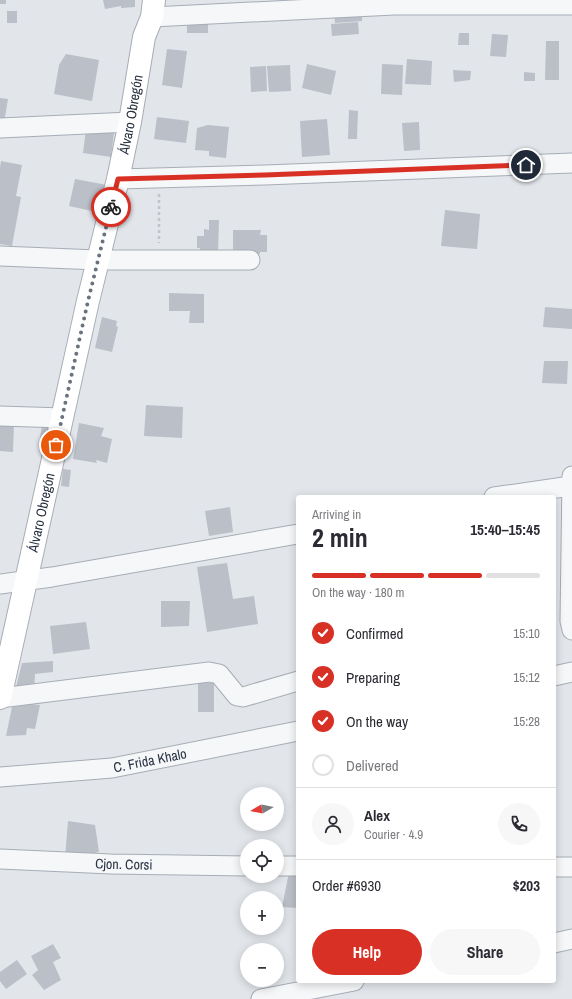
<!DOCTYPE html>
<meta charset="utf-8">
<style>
body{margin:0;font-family:"Archivo Narrow",sans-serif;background:#f7f7f7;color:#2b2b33;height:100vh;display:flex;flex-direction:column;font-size:15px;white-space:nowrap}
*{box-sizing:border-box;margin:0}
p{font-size:13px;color:#7c7c81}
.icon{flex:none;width:22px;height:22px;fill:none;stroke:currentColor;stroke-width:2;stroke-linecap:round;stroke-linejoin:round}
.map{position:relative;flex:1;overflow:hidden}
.drawer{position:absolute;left:296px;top:495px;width:260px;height:488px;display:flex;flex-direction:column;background:#fff;border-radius:4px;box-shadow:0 2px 10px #0003}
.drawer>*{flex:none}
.needle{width:26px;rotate:261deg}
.buttons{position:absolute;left:240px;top:787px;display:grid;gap:8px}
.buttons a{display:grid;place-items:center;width:44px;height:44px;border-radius:50%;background:#fff;box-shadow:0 2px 10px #0003;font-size:20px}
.pin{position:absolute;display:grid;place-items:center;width:34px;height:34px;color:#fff;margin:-17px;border:2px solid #fff;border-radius:50%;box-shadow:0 1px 4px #0007}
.courier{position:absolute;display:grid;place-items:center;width:40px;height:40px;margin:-20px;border:3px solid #d93025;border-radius:50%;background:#fff;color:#222;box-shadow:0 1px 5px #0007}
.head em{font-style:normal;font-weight:700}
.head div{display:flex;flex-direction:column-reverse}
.head{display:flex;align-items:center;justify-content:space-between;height:68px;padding:0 16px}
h1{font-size:26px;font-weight:700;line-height:30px}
.bar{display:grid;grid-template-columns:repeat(4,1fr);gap:6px 4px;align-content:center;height:48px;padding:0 16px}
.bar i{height:5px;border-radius:3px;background:#e1e1e2}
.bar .on{background:#d93025}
.bar p{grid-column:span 4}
.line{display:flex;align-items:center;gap:10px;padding:0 16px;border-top:1px solid #e1e1e2}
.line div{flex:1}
.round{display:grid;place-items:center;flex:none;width:42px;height:42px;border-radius:21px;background:#f7f7f7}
ol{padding:0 16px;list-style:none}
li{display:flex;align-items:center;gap:12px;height:44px}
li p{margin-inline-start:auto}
li .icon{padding:4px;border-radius:50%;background:#d93025;color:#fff;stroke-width:4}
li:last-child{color:#7c7c81}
li i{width:22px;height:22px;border:2px solid #e1e1e2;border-radius:50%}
.primary-button{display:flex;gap:8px;margin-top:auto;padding:8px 16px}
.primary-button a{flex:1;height:46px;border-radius:24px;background:#d93025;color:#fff;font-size:16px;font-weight:700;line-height:46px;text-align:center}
.primary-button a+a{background:#f7f7f7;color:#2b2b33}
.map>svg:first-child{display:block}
</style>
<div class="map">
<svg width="572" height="999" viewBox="0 0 572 999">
<rect width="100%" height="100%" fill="#e2e6eb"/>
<g fill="#babfc8">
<rect x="0" y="0" width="6" height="4"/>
<polygon points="103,0 135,0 135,7 121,8 121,6 105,9"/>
<rect x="7" y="11" width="10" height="12"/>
<polygon points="362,12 362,21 335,23 334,13"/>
<rect x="187" y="21" width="21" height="12"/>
<polygon points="358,22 359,34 332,36 331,24"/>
<polygon points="459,33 469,33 469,45 458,45"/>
<polygon points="492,34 508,35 506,57 490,56"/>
<polygon points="546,41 559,41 559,80 545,80"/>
<polygon points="167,49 187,51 182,88 162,85"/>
<polygon points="66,54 99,60 92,101 54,94 59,65"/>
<polygon points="407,59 432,61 431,85 405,84"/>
<polygon points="307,64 336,71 331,95 302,88"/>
<polygon points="382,64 403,65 402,95 381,94"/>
<polygon points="290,65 291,91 269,92 267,66"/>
<polygon points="266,66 267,91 251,92 250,67"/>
<polygon points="453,70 471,71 470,80 454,82"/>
<polygon points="524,72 535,73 535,81 524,81"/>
<polygon points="0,98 8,99 4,123 0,122"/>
<polygon points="349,110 358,111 357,139 348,139"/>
<polygon points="157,117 189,121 186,143 154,139"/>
<polygon points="327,119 330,155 302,157 300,121"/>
<polygon points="419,122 420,150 404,151 402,123"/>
<polygon points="208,125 229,127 226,158 209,156 209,151 195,150 197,128"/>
<polygon points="86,129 114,133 111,157 83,153"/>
<polygon points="1,161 22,165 16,196 21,197 12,246 0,244 0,168"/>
<polygon points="75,179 107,185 101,213 69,206"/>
<polygon points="445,210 480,214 477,249 441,246"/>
<polygon points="209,220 219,220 218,255 200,254 200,248 197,248 197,236 204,236 204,229 209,230"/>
<polygon points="233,230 261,230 260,235 267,235 267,252 260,252 260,254 233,253"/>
<polygon points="169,293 204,294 204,323 189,323 190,311 169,311"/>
<polygon points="545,307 572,309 572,329 543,327"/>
<polygon points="102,317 117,321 116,326 118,327 112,352 95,348"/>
<polygon points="544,361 568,361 567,384 542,383"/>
<polygon points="146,405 183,407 182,438 144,436"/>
<polygon points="0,423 14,423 13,452 0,451"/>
<polygon points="79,423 104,428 101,436 112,439 107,463 96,460 97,463 73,459"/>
<polygon points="42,425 52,426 50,440 40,438"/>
<polygon points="63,469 71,470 69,487 61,486"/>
<polygon points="230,507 233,532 209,536 205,511"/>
<polygon points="227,563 233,599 254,596 258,624 207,632 197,567"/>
<polygon points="161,601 190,601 189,626 161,627"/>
<polygon points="86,622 90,649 53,654 50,626"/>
<polygon points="53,661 53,672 35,674 34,691 15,691 22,663"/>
<rect x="198" y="683" width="16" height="29"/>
<polygon points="30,704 40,705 35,729 27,728 26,735 6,736 12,707"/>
<polygon points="68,821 95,825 99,852 65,858"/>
<polygon points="289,872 298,872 298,908 282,907"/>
<polygon points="53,944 61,958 53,962 61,980 44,990 32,975 38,970 31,956"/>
<polygon points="17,960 27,974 6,989 0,981 0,972"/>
</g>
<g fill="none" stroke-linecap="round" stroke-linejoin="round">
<g stroke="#a7adb5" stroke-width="21">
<g id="street">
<polyline points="152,17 394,5 572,5"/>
<polyline points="0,128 130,122"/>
<polyline points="118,179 265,175 572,163"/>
<polyline points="0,256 98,260 250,260"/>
<polyline points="0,416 63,418"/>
<polyline points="572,476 570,621 572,630"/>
<polyline points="494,497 571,486"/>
<polyline points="0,584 52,577 298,534"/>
<polyline points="554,676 572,672"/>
<polyline points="0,698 209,672 219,674 237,696 243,697 298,681"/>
<path id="s1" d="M0,777l112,-9 186,-37"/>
<path id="s2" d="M0,859l111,5 136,2"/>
<polyline points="277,866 298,866"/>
<polyline points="554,867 572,867"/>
<polyline points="554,943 572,939"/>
<polyline points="261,999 354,981"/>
</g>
</g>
<g stroke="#a7adb5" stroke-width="24">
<g id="secondary">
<path id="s3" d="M0,698l88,-397 30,-122 12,-57 14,-85 8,-20 2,-17"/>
</g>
</g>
<polyline stroke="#c0c4ca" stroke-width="2.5" stroke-dasharray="3 3" stroke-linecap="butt" points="159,194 159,243"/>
<use href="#street" stroke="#f5f7f9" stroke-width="19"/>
<use href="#secondary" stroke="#fff" stroke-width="22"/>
</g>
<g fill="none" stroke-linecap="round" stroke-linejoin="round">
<polyline stroke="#6a727e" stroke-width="4" stroke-dasharray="0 7.2" points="56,445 88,301 111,207"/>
<polyline stroke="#d93025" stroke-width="5" points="111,207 118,179 265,175 526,165"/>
</g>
<g text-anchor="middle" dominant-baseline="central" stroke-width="3.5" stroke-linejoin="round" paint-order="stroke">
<g font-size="14" fill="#2a3343" stroke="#f2f5f8">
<text stroke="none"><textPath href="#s3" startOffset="598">Álvaro Obregón</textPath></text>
<text stroke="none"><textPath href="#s3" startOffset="190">Álvaro Obregón</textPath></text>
<text stroke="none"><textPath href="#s1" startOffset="151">C. Frida Khalo</textPath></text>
<text stroke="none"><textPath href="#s2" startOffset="124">Cjon. Corsi</textPath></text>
</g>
</g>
</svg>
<div class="buttons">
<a><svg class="needle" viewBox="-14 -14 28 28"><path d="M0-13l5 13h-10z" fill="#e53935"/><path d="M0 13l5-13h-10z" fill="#7c7c81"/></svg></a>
<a><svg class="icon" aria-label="locate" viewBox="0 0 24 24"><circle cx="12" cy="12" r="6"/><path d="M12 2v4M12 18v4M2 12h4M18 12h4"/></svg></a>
<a>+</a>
<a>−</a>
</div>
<div class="pin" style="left:56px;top:445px;background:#ea580c"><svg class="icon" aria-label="bag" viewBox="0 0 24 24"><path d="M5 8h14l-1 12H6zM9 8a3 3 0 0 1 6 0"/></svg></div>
<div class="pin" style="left:526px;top:165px;background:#1f2937"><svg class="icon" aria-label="home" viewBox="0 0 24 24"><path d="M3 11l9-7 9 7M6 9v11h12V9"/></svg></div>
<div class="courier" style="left:111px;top:207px"><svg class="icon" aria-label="bike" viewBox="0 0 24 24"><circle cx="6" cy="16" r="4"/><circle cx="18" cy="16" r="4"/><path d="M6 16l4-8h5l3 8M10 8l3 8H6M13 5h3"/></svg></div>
<section class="drawer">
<div class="head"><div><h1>2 min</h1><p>Arriving in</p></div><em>15:40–15:45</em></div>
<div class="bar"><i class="on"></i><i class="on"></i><i class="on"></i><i></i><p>On the way · 180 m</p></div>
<ol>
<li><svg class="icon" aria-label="check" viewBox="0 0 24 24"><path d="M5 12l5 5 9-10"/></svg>Confirmed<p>15:10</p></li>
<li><svg class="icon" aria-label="check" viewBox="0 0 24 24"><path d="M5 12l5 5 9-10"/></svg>Preparing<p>15:12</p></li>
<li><svg class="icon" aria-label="check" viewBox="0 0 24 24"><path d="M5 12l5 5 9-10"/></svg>On the way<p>15:28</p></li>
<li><i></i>Delivered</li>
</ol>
<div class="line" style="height:72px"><a class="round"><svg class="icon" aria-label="person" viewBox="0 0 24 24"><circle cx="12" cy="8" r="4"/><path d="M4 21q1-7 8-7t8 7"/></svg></a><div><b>Alex</b><p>Courier · 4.9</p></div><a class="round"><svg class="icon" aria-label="phone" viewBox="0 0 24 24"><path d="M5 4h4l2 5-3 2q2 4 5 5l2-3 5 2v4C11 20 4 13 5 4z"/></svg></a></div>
<div class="line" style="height:52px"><div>Order #6930</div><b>$203</b></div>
<div class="primary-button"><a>Help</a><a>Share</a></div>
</section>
</div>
